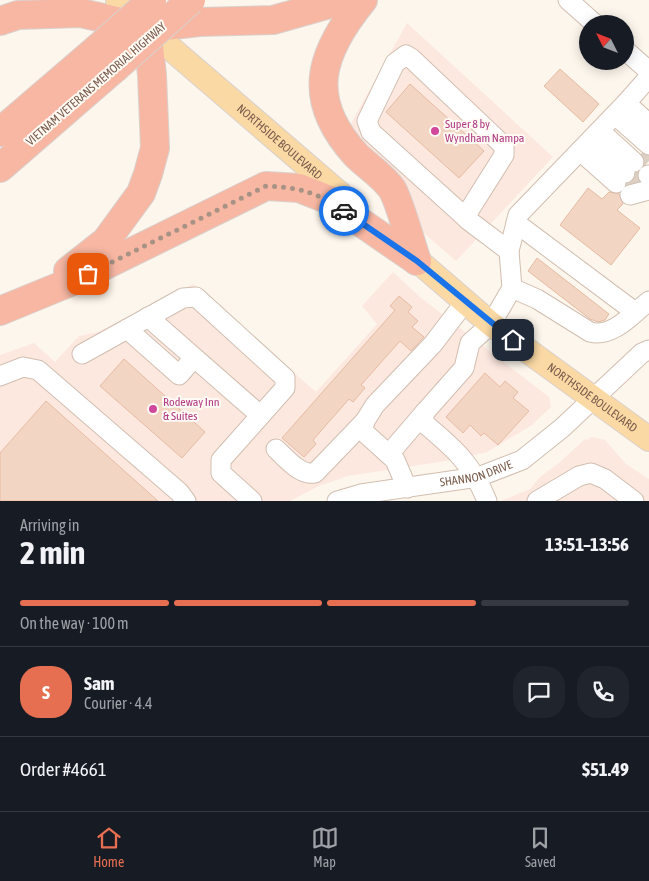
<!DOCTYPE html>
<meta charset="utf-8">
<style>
body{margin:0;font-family:"Asap Condensed",sans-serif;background:#20242c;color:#f1f3f6;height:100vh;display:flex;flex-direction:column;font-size:19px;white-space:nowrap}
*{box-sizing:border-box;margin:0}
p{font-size:16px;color:#9ea1a6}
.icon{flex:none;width:28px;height:28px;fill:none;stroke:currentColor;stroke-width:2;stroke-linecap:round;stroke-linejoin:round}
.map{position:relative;height:501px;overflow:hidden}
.panel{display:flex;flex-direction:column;background:#171b24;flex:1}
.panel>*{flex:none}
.needle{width:32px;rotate:312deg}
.tools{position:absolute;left:579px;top:15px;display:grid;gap:10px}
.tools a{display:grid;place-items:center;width:55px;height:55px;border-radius:50%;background:#171b24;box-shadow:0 2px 12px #0003;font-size:25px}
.pin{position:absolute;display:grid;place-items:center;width:42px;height:42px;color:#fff;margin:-21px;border-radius:10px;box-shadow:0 2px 8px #0006}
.courier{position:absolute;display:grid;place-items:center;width:50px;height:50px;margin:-25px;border:4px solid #1a73e8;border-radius:50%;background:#fff;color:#222;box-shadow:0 1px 6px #0007}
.headline em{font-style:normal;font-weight:700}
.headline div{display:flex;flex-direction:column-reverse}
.headline{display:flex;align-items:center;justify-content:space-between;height:85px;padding:0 20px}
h1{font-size:32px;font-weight:700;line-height:38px}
.bar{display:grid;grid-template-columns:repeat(4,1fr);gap:8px 5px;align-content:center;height:60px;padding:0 20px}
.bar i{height:6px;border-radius:4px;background:#363941}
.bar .active{background:#e76f51}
.bar p{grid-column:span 4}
.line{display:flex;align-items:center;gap:12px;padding:0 20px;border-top:1px solid #363941}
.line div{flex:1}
.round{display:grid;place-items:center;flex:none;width:52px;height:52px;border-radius:20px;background:#20242c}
.menu{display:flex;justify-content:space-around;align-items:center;height:70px;border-top:1px solid #363941;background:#171b24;font-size:14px;color:#9ea1a6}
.menu a{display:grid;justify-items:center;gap:2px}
.menu .active{color:#e76f51}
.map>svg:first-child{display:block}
</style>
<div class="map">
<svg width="649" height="501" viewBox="0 0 649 501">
<rect width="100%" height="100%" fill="#fdf6ec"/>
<g fill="#fde8e0">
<polygon points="407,23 553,157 456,261 341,161 335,152"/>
<polygon points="393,272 420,297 549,397 551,407 532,425 487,452 452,460 348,476 319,486 290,501 0,501 0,355 34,343 55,362 79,336 98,332 193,284 316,392 377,324 362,306"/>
<polygon points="591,437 605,440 626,464 649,479 649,501 501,501 530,489 540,477 560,462 585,439 587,440"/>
</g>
<g fill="#f3d5c3" stroke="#e6bba3">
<polygon points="560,69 599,104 583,122 544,86"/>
<polygon points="410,84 484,151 459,178 386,112"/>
<polygon points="588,188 602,199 609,192 619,194 623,204 617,210 640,228 611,265 560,225"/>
<polygon points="537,258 609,314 605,320 598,322 590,319 528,271"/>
<polygon points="399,296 412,307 408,312 418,321 412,327 424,337 411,351 400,341 361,385 365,388 353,402 349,399 313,440 316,444 304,457 282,438 395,310 390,306"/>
<polygon points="124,359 205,432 182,458 100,386"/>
<polygon points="485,373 500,387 505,381 518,392 513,398 529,411 498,445 484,433 481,436 470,425 463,433 446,417"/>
<polygon points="46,401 158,501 0,501 0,453"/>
</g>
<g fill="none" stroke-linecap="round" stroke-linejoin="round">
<g stroke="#dcd0c4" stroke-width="19" stroke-dasharray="19 9" stroke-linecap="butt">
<polyline points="641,154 649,161"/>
<polyline points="625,173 639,185"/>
</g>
<g stroke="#d1beb0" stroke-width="21">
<g id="minor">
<polyline points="568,0 595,24"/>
<polyline points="625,50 649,71"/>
<polyline points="649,77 626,103 649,124"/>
<polyline points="615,115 649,145"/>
<polyline points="600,131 634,162"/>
<polyline points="590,141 625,173"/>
<polyline points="580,151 616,183"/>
<polyline points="648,175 649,176"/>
<polyline points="630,195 649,190"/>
<polyline points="465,217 504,155 504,146 411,58 406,55 395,63 367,121 371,132 465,217 468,220 509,251"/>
<polyline points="516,223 635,312"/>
<path d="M512,288l25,11 53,33c23,6 42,-18 59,-31"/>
<polyline points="148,317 260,415"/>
<polyline points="127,329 179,375 194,358"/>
<polyline points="82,354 183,298 196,297 285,378 285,388 221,460 221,473 252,501"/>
<polyline points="0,376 23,367 38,370 179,492 186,501"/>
<path d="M276,449c10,9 24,27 39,24l50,-52"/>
<polyline points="389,454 425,412"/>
<polyline points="407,488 395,460 365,433 363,429 365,421 375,405 433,344 465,302"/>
<path id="s1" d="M337,501l24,-7 117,-17 44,-17 40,-32 80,-75 7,-3"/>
<path d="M487,501c-15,-37 -32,-52 -62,-77l-2,-4 2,-8 39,-44 6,-25 21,-19 21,-36 -3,-37 9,-36 108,-112"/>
<polyline points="537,501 579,476 591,473 605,479 634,501"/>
</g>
</g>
<g stroke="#dad1cd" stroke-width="26">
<g id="major">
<path id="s2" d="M118,0l29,28 207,178"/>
<path id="s3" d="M404,249l87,75 158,115"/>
</g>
</g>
<g stroke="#dad1cd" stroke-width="30">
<g id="highway">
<path d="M363,0c-44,54 -58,99 -7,155 11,11 27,21 36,34 8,13 19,56 25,72"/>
<polyline points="0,21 18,15 81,13 147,28 199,22 273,20 326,5 333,0"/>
<polyline points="0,132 98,48"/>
<polyline points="0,168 114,69"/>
<polyline points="68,271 106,241 141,193 148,174 155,148 152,75 146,19"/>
<polyline points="0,311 73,281 266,186 299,188 327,199 417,261"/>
</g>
</g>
<use href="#minor" stroke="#fff" stroke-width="19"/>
<use href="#major" stroke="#fbd9a5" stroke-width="24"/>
<use href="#highway" stroke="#f7b7a3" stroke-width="28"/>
<g stroke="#dad1cd" stroke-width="30" stroke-linecap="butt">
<g id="highway-bridge">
<polyline points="98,48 152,0"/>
<polyline points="114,69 191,0"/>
</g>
</g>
<use href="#highway-bridge" stroke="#f7b7a3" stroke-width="28"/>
</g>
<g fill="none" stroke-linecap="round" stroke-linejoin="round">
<path stroke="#a89285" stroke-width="5" stroke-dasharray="0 9" d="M88,274l178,-88c34,2 49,5 78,25"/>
<polyline stroke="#1a73e8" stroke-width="6" points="344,211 417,261 513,340"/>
</g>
<g fill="#d1479c" stroke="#fffaf3" stroke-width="2">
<circle cx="435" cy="131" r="5"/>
<circle cx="153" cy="409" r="5"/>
</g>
<g text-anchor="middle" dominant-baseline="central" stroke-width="4" stroke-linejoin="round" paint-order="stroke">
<g font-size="12" fill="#7a5c4d" stroke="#fffaf3">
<text transform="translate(96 84) rotate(-41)">VIETNAM VETERANS MEMORIAL HIGHWAY</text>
<text stroke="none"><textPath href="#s2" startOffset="215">NORTHSIDE BOULEVARD</textPath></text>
<text stroke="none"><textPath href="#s3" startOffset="240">NORTHSIDE BOULEVARD</textPath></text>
<text stroke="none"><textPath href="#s1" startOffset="142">SHANNON DRIVE</textPath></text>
</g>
<g font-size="12" fill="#b23c85" stroke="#fffaf3" text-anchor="start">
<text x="445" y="124">Super 8 by<tspan x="445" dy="14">Wyndham Nampa</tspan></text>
<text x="163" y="402">Rodeway Inn<tspan x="163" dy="14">&amp; Suites</tspan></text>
</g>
</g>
</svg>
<div class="tools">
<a><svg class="needle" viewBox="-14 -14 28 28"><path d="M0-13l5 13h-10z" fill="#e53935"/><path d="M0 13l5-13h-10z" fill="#9ea1a6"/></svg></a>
</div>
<div class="pin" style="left:88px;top:274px;background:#ea580c"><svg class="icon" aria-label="bag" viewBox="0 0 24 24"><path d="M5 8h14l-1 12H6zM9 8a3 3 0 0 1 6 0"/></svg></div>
<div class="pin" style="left:513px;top:340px;background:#1f2937"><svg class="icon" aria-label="home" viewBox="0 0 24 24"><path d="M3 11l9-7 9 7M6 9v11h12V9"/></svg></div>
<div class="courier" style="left:344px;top:211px"><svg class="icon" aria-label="car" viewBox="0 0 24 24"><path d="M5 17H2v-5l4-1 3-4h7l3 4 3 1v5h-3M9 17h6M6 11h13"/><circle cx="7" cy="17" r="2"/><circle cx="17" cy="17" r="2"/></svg></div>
</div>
<section class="panel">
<div class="headline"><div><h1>2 min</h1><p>Arriving in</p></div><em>13:51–13:56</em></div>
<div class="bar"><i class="active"></i><i class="active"></i><i class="active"></i><i></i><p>On the way · 100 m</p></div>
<div class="line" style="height:90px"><b class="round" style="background:#e76f51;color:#fff">S</b><div><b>Sam</b><p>Courier · 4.4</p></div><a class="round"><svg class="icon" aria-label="chat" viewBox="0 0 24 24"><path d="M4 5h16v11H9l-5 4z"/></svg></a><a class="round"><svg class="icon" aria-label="phone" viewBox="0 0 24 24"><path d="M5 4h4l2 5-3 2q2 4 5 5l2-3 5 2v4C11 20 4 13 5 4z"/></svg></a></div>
<div class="line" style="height:65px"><div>Order #4661</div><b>$51.49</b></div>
</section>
<nav class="menu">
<a class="active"><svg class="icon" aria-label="home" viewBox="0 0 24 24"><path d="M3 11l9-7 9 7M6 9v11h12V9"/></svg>Home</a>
<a><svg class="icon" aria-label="map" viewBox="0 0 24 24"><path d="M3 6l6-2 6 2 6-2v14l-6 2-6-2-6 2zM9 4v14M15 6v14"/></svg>Map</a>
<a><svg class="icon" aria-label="saved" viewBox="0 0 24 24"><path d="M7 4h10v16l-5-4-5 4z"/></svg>Saved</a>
</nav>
